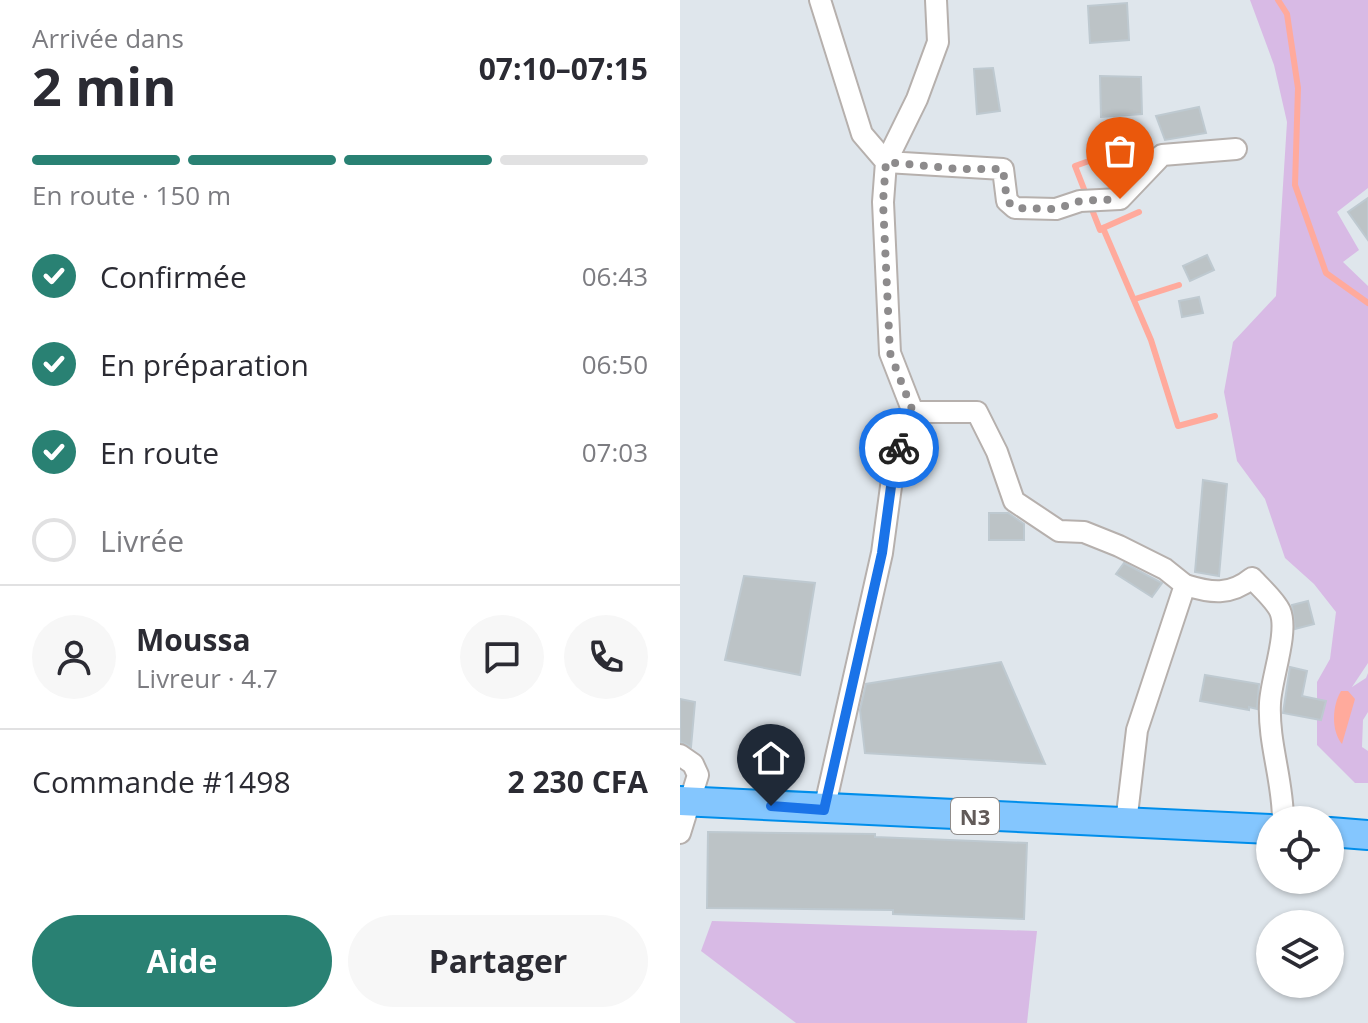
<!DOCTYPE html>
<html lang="fr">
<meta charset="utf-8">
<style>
body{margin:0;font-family:"Open Sans",sans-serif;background:#f7f7f7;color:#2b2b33;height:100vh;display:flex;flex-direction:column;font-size:30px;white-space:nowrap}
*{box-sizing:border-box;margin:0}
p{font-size:26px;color:#7c7c81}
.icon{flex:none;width:44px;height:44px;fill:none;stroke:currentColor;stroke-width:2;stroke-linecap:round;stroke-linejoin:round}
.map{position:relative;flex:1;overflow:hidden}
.panel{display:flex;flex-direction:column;background:#fff;width:680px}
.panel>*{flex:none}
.buttons{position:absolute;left:576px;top:806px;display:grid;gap:16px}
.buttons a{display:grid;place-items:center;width:88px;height:88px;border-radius:50%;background:#fff;box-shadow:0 2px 6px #0004;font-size:40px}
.pin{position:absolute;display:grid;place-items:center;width:68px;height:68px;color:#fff;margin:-82px -34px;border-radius:50% 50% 50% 0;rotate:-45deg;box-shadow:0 0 8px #0007}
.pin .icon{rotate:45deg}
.courier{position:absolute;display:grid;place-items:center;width:80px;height:80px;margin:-40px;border:6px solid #1a73e8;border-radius:50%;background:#fff;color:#222;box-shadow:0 2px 10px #0007}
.overview em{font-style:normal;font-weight:700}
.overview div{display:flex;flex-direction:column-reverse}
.overview{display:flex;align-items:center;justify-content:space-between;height:136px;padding:0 32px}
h1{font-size:52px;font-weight:700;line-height:60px}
.bar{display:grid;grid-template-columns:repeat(4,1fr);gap:12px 8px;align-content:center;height:96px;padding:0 32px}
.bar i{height:10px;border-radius:6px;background:#e1e1e2}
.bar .current{background:#298173}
.bar p{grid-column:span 4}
.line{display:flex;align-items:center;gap:20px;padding:0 32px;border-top:2px solid #e1e1e2}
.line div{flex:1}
.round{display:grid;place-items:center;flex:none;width:84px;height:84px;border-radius:42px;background:#f7f7f7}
ol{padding:0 32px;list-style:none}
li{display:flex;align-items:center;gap:24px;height:88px}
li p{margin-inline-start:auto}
li .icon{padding:8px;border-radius:50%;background:#298173;color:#fff;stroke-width:4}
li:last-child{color:#7c7c81}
li i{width:44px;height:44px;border:4px solid #e1e1e2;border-radius:50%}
.action{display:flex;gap:16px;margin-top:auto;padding:16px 32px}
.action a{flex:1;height:92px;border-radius:48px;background:#298173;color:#fff;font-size:32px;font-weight:700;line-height:92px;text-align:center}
.action a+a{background:#f7f7f7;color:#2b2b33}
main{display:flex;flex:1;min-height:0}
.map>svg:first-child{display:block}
</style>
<main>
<section class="panel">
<div class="overview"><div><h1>2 min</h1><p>Arrivée dans</p></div><em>07:10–07:15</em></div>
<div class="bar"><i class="current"></i><i class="current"></i><i class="current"></i><i></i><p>En route · 150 m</p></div>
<ol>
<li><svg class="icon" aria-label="check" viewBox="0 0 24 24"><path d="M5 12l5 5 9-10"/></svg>Confirmée<p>06:43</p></li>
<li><svg class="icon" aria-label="check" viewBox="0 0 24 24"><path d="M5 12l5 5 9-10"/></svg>En préparation<p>06:50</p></li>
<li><svg class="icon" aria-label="check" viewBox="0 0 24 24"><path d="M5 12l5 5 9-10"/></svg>En route<p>07:03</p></li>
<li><i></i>Livrée</li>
</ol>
<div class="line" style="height:144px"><a class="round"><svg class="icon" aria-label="person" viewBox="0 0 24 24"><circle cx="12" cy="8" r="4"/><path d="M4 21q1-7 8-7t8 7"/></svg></a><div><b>Moussa</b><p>Livreur · 4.7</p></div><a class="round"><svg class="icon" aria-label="chat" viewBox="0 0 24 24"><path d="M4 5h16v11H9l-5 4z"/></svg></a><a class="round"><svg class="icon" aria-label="phone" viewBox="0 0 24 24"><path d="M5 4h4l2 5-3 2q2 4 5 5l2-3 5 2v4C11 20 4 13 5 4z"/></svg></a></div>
<div class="line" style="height:104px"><div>Commande #1498</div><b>2 230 CFA</b></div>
<div class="action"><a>Aide</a><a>Partager</a></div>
</section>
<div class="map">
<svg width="688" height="1023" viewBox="0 0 688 1023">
<rect width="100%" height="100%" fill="#dfe6ec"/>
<g fill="#d8bae5">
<polygon points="570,0 688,0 688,188 657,212 679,250 663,262 688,286 688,663 672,687 686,678 688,673 688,712 683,720 682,747 688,751 688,783 675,783 637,745 637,682 650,659 656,612 634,584 605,558 585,499 557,461 544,392 553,342 596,296 607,122 594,65"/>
<polygon points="32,921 357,931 347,1023 116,1023 21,951"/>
</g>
<path fill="#ffaa9c" d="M661,691h7l7,8 -13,45c-11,-13 -10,-38 -1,-53z"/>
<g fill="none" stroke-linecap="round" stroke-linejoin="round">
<g stroke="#ffaa9c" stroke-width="6">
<polyline points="598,0 607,14 618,88 615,185 646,273 688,303"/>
<polyline points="437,151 395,166 420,230 423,228 471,340 498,426 535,416"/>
<polyline points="423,228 459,212"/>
<polyline points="455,299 499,285"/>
</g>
</g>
<g fill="#bcc3c6" stroke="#bec9d0" stroke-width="2">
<polygon points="447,3 449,40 410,43 408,6"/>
<polygon points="313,68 320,111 297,114 294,69"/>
<polygon points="420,76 461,77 462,114 421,117"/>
<polygon points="519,107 526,133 485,140 476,116"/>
<polygon points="688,198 688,240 668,212"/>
<polygon points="527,255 534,270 510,281 503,266"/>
<polygon points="519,297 523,313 502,317 499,301"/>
<polygon points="523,480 547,484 539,576 515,572"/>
<polygon points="309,513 328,513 344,524 344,540 309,540"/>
<polygon points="444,563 482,583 472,597 436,574"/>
<polygon points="64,576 135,583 120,675 45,660"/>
<polygon points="628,601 634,624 615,629 612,605"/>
<polygon points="321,662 365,764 185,753 180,710 186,684"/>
<polygon points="610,667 627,671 622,696 646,701 641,720 603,713"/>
<polygon points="525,675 579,684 577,709 569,707 569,710 520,701"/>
<polygon points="0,699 15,702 11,747 0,742"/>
<polygon points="28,832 195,834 195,837 347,843 344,919 213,914 213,910 27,908"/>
</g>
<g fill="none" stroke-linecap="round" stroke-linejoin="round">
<g stroke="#b6b0ad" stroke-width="24">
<g id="minor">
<polyline points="140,0 182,134 206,162 203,202 210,353 233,412 215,457 202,553 144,810"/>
<polyline points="256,0 258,42 237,99 206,162 323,169 327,201 335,208 376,209 400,201 440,199 482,155 556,149"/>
<polyline points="233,412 297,412 317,452 334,501 379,531 404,532 439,546 485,569 505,585 457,730 446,823"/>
<path d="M505,585c26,8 45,11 67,-7 9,10 23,22 28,33 9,21 -9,68 -10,92 -2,40 13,77 13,117"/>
<polyline points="0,755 13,764 18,775 0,833"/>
</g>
</g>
<g stroke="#008eeb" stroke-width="32">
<g id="highway">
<polyline points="0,801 590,829"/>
<polyline points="650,832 688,835"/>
</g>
</g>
<use href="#minor" stroke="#fff" stroke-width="20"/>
<use href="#highway" stroke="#84c6fe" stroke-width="28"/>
</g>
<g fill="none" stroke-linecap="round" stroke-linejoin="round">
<polyline stroke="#8d8b8c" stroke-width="8" stroke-dasharray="0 14.4" points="219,448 233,412 210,353 203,202 206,162 278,169 323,169 327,201 335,208 376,209 400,201 440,199"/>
<polyline stroke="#1a73e8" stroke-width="10" points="91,806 144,810 202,553 215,457 219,448"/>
</g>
<g text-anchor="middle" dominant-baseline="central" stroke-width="6" stroke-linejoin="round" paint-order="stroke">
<rect fill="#fff" stroke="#908c8a" stroke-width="2" x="271" y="798" width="48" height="36" rx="6"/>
<g font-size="22" font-weight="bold" fill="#615a58">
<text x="295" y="816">N3</text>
</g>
</g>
</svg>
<div class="buttons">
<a><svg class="icon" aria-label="locate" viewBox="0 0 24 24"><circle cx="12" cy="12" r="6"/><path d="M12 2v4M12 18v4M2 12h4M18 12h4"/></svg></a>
<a><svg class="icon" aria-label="layers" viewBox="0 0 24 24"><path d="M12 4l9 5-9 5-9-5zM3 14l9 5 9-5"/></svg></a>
</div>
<div class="pin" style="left:440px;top:199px;background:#ea580c"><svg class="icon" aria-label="bag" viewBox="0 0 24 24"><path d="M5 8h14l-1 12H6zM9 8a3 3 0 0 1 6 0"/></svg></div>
<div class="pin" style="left:91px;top:806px;background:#1f2937"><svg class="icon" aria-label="home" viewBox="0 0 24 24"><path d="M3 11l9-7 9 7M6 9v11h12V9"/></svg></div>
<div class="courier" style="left:219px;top:448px"><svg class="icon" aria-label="bike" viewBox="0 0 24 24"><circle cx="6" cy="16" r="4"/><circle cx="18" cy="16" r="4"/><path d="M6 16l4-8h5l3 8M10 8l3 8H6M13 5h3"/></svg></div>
</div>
</main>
